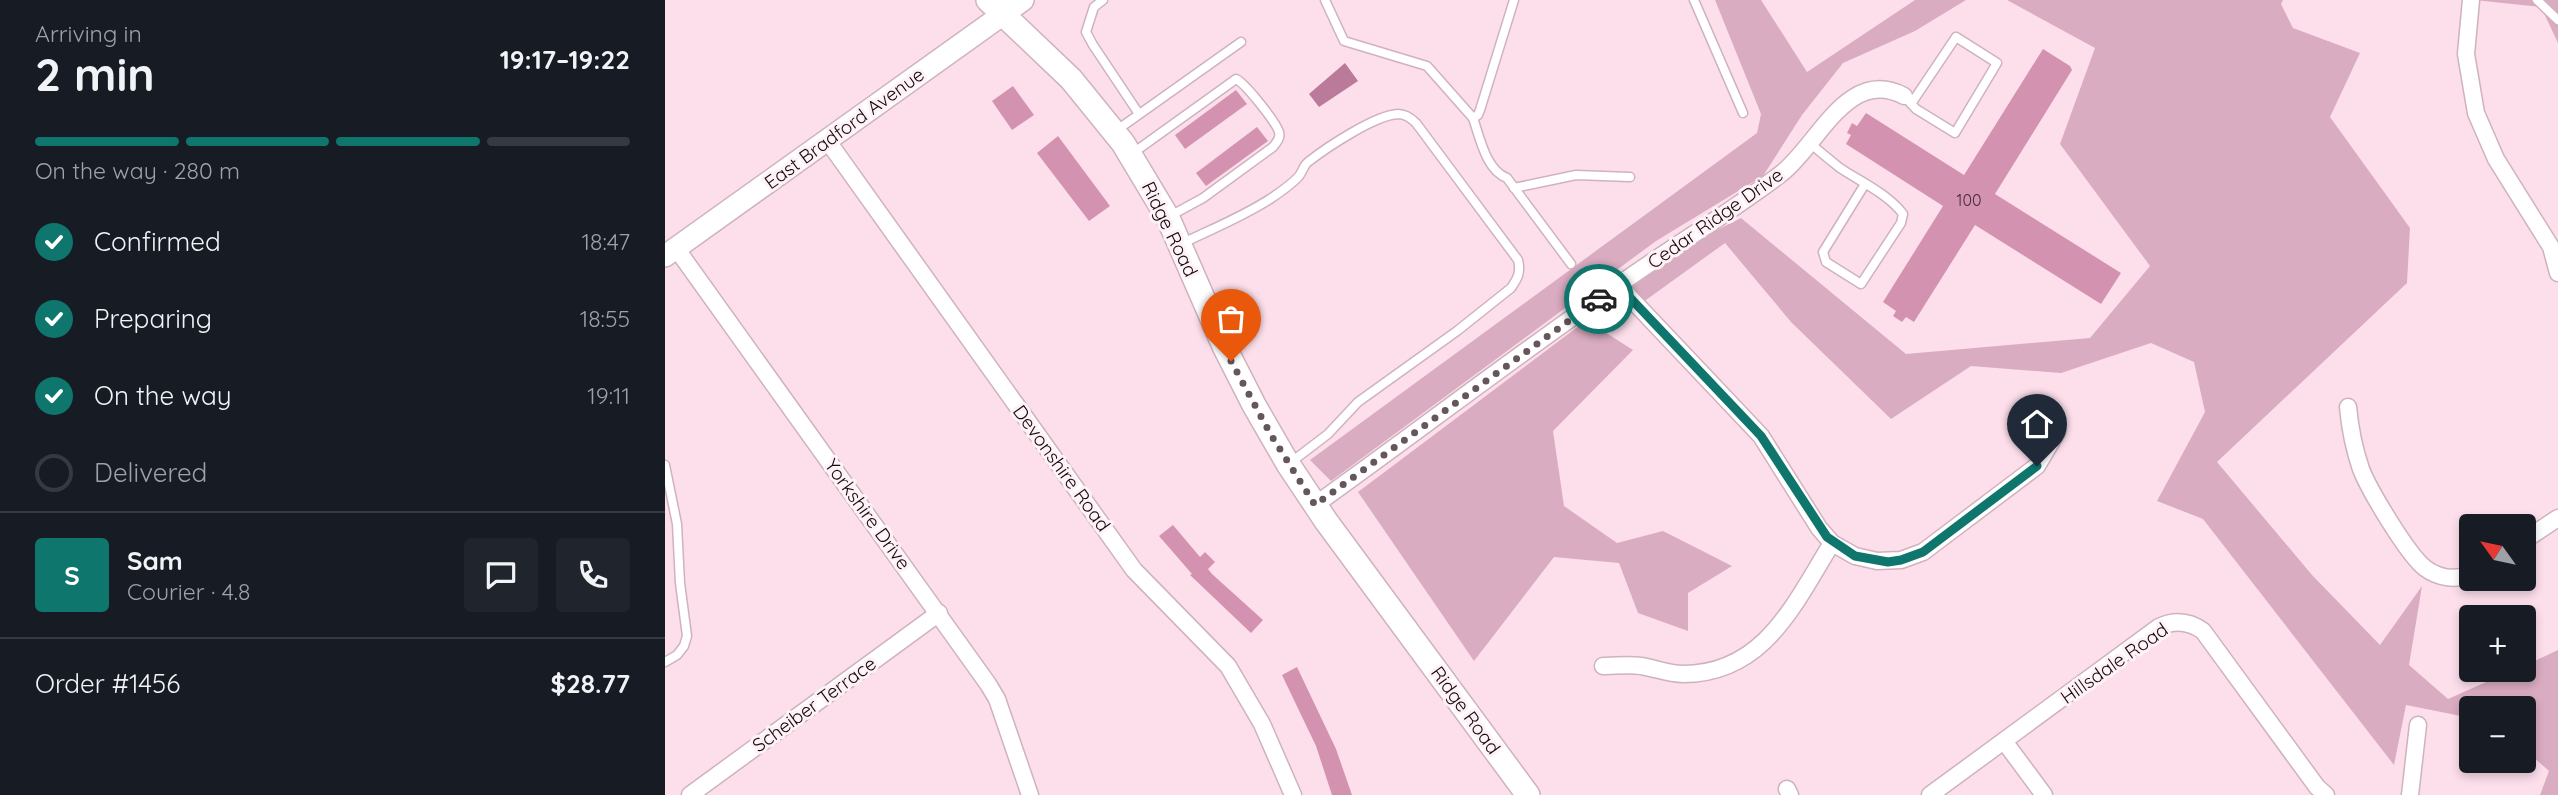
<!DOCTYPE html>
<meta charset="utf-8">
<style>
body{margin:0;font-family:Quicksand,sans-serif;background:#20242c;color:#f1f3f6;height:100vh;display:flex;flex-direction:column;font-size:26px;white-space:nowrap}
*{box-sizing:border-box;margin:0}
p{font-size:23px;color:#9ea1a6}
.icon{flex:none;width:38px;height:38px;fill:none;stroke:currentColor;stroke-width:2;stroke-linecap:round;stroke-linejoin:round}
.map{position:relative;flex:1;overflow:hidden}
.panel{display:flex;flex-direction:column;background:#171b24;width:665px}
.panel>*{flex:none}
.needle{width:46px;rotate:303deg}
.fabs{position:absolute;left:1794px;top:514px;display:grid;gap:14px}
.fabs a{display:grid;place-items:center;width:77px;height:77px;border-radius:7px;background:#171b24;box-shadow:0 4px 10px #0003;font-size:35px}
.pin{position:absolute;display:grid;place-items:center;width:60px;height:60px;color:#fff;margin:-72px -30px;border-radius:50% 50% 50% 0;rotate:-45deg;box-shadow:0 0 7px #0007}
.pin .icon{rotate:45deg}
.courier{position:absolute;display:grid;place-items:center;width:70px;height:70px;margin:-35px;border:5px solid #0f766e;border-radius:50%;background:#fff;color:#222;box-shadow:0 2px 9px #0007}
.overview em{font-style:normal;font-weight:800}
.overview div{display:flex;flex-direction:column-reverse}
.overview{display:flex;align-items:center;justify-content:space-between;height:119px;padding:0 35px}
h1{font-size:46px;font-weight:800;line-height:52px}
.bar{display:grid;grid-template-columns:repeat(4,1fr);gap:10px 7px;align-content:center;height:84px;padding:0 35px}
.bar i{height:9px;border-radius:5px;background:#363941}
.bar .active{background:#0f766e}
.bar p{grid-column:span 4}
.line{display:flex;align-items:center;gap:18px;padding:0 35px;border-top:2px solid #363941}
.line div{flex:1}
.round{display:grid;place-items:center;flex:none;width:74px;height:74px;border-radius:7px;background:#20242c}
ol{padding:0 35px;list-style:none}
li{display:flex;align-items:center;gap:21px;height:77px}
li p{margin-inline-start:auto}
li .icon{padding:7px;border-radius:50%;background:#0f766e;color:#fff;stroke-width:4}
li:last-child{color:#9ea1a6}
li i{width:38px;height:38px;border:4px solid #363941;border-radius:50%}
main{display:flex;flex:1;min-height:0}
.map>svg:first-child{display:block}
</style>
<main>
<section class="panel">
<div class="overview"><div><h1>2 min</h1><p>Arriving in</p></div><em>19:17–19:22</em></div>
<div class="bar"><i class="active"></i><i class="active"></i><i class="active"></i><i></i><p>On the way · 280 m</p></div>
<ol>
<li><svg class="icon" aria-label="check" viewBox="0 0 24 24"><path d="M5 12l5 5 9-10"/></svg>Confirmed<p>18:47</p></li>
<li><svg class="icon" aria-label="check" viewBox="0 0 24 24"><path d="M5 12l5 5 9-10"/></svg>Preparing<p>18:55</p></li>
<li><svg class="icon" aria-label="check" viewBox="0 0 24 24"><path d="M5 12l5 5 9-10"/></svg>On the way<p>19:11</p></li>
<li><i></i>Delivered</li>
</ol>
<div class="line" style="height:126px"><b class="round" style="background:#0f766e;color:#fff">S</b><div><b>Sam</b><p>Courier · 4.8</p></div><a class="round"><svg class="icon" aria-label="chat" viewBox="0 0 24 24"><path d="M4 5h16v11H9l-5 4z"/></svg></a><a class="round"><svg class="icon" aria-label="phone" viewBox="0 0 24 24"><path d="M5 4h4l2 5-3 2q2 4 5 5l2-3 5 2v4C11 20 4 13 5 4z"/></svg></a></div>
<div class="line" style="height:91px"><div>Order #1456</div><b>$28.77</b></div>
</section>
<div class="map">
<svg width="1893" height="795" viewBox="0 0 1893 795">
<rect width="100%" height="100%" fill="#fddfec"/>
<g fill="#daacc1">
<polygon points="1050,0 1096,0 1142,72 1250,0 1301,0 1250,31 1178,63 1137,115 1098,176 991,241 666,481 645,460 1092,133 1096,114"/>
<polygon points="1342,0 1618,0 1616,4 1628,28 1695,53 1665,117 1745,228 1742,283 1552,462 1647,575 1715,645 1757,586 1744,665 1783,699 1848,670 1858,670 1859,666 1893,650 1893,795 1875,795 1884,771 1859,749 1858,709 1806,709 1806,718 1741,705 1729,765 1538,519 1492,501 1540,412 1529,362 1486,343 1396,373 1306,366 1226,419 1126,322 1060,243 938,331 968,350 888,431 899,506 952,543 998,531 1067,566 1023,593 1023,631 973,613 954,563 889,557 809,661 693,492 947,301 1036,238 1076,218 1241,354 1425,338 1485,266 1395,144 1430,48"/>
<polygon points="1809,0 1893,0 1893,43 1876,7"/>
</g>
<polygon fill="#ba7a99" points="680,63 693,81 654,107 644,94"/>
<g fill="#d492b1">
<polygon points="1378,49 1405,66 1407,70 1330,194 1456,273 1436,304 1310,225 1249,322 1241,317 1237,322 1228,316 1231,311 1218,302 1278,206 1181,144 1186,135 1182,133 1187,123 1192,126 1201,113 1299,175"/>
<polygon points="348,86 369,115 347,130 327,101"/>
<polygon points="571,90 582,104 520,149 510,135"/>
<polygon points="592,127 603,141 541,186 531,173"/>
<polygon points="393,136 445,206 424,221 372,153"/>
<polygon points="508,525 535,557 540,552 550,562 543,569 547,574 598,620 586,633 525,575 527,574 494,536"/>
<polygon points="632,667 671,749 687,795 667,795 651,746 617,675"/>
</g>
<g fill="none" stroke-linecap="round" stroke-linejoin="round">
<g stroke="#cfb2bf" stroke-width="11">
<g id="service">
<polyline points="438,0 429,7 421,32 428,45 474,114"/>
<polyline points="660,0 679,41 762,66 808,118 813,115 815,110 849,0"/>
<polyline points="1029,0 1078,113"/>
<polyline points="1872,0 1893,20"/>
<polyline points="1239,96 1251,109 1290,133 1332,63 1291,37 1246,104"/>
<path d="M808,118c7,20 13,52 34,60l64,86"/>
<polyline points="452,130 576,42"/>
<path d="M1145,143c10,9 20,17 30,25 21,14 48,26 63,46l-2,9 -40,61 -35,-22 -3,-10 42,-68"/>
<path d="M468,153l103,-74c9,4 40,43 43,53 2,6 -3,11 -6,15l-70,51 -33,18"/>
<polyline points="849,188 911,175 965,177"/>
<path d="M518,243c29,-14 59,-26 87,-44 9,-6 22,-15 29,-23 4,-5 4,-10 9,-14 18,-14 67,-47 90,-48 7,0 13,4 18,9l102,137c3,12 0,18 -7,28l-54,43 -99,71 -30,32 -38,29"/>
<polyline points="0,465 12,524 15,583 22,636 19,646 12,655 0,662"/>
</g>
</g>
<g stroke="#cfb2bf" stroke-width="19">
<g id="minor">
<polyline points="1806,0 1801,54 1811,113 1831,159 1886,247 1893,273"/>
<polyline points="162,140 469,570 563,666 597,724 628,795"/>
<polyline points="11,248 323,684 332,699 365,795"/>
<polyline points="953,285 1096,436 1154,528 1167,543 1190,556 1212,561 1236,560 1258,552 1372,466 1392,432"/>
<path d="M1683,407c2,21 6,42 13,62 8,21 47,86 64,99 13,10 30,12 46,7"/>
<path d="M650,505c102,-73 202,-150 305,-221 53,-38 110,-71 162,-111 36,-28 66,-107 122,-77"/>
<polyline points="1858,541 1893,518"/>
<path d="M938,666c12,0 26,-2 38,0 14,2 27,8 42,8 82,0 112,-72 149,-131"/>
<polyline points="1339,741 1379,795"/>
<polyline points="1122,789 1125,795"/>
<polyline points="25,795 274,613"/>
<path d="M1265,795l229,-168c15,-7 30,-6 44,4l114,156 9,8"/>
<polyline points="1745,795 1753,725"/>
</g>
</g>
<g stroke="#cfb2bf" stroke-width="24">
<polyline id="tertiary" points="0,256 358,0"/>
</g>
<g stroke="#cfb2bf" stroke-width="26">
<polyline id="secondary" points="323,0 406,79 458,143 503,218 559,346 589,405 623,464 661,521 863,795"/>
</g>
<use href="#service" stroke="#fff" stroke-width="8"/>
<use href="#minor" stroke="#fff" stroke-width="16"/>
<use href="#tertiary" stroke="#fff" stroke-width="21"/>
<use href="#secondary" stroke="#fff" stroke-width="23"/>
</g>
<g fill="none" stroke-linecap="round" stroke-linejoin="round">
<polyline stroke="#65555c" stroke-width="7" stroke-dasharray="0 12.6" points="566,361 606,435 650,505 934,299"/>
<polyline stroke="#0f766e" stroke-width="9" points="934,299 953,285 1096,436 1162,537 1190,556 1223,562 1236,560 1258,552 1372,466"/>
</g>
<g text-anchor="middle" dominant-baseline="central" stroke-width="6" stroke-linejoin="round" paint-order="stroke">
<g font-size="16" fill="#432c37">
<text x="1304" y="200">100</text>
</g>
<g font-size="19" fill="#130a0e" stroke="#fef2f7">
<text transform="translate(179 128) rotate(-36)">East Bradford Avenue</text>
<text transform="translate(1050 218) rotate(-35)">Cedar Ridge Drive</text>
<text transform="translate(505 229) rotate(64)">Ridge Road</text>
<text transform="translate(397 468) rotate(54)">Devonshire Road</text>
<text transform="translate(203 514) rotate(54)">Yorkshire Drive</text>
<text transform="translate(1449 663) rotate(-35)">Hillsdale Road</text>
<text transform="translate(149 704) rotate(-36)">Scheiber Terrace</text>
<text transform="translate(801 710) rotate(54)">Ridge Road</text>
</g>
</g>
</svg>
<div class="fabs">
<a><svg class="needle" viewBox="-14 -14 28 28"><path d="M0-13l5 13h-10z" fill="#e53935"/><path d="M0 13l5-13h-10z" fill="#9ea1a6"/></svg></a>
<a>+</a>
<a>−</a>
</div>
<div class="pin" style="left:566px;top:361px;background:#ea580c"><svg class="icon" aria-label="bag" viewBox="0 0 24 24"><path d="M5 8h14l-1 12H6zM9 8a3 3 0 0 1 6 0"/></svg></div>
<div class="pin" style="left:1372px;top:466px;background:#1f2937"><svg class="icon" aria-label="home" viewBox="0 0 24 24"><path d="M3 11l9-7 9 7M6 9v11h12V9"/></svg></div>
<div class="courier" style="left:934px;top:299px"><svg class="icon" aria-label="car" viewBox="0 0 24 24"><path d="M5 17H2v-5l4-1 3-4h7l3 4 3 1v5h-3M9 17h6M6 11h13"/><circle cx="7" cy="17" r="2"/><circle cx="17" cy="17" r="2"/></svg></div>
</div>
</main>
